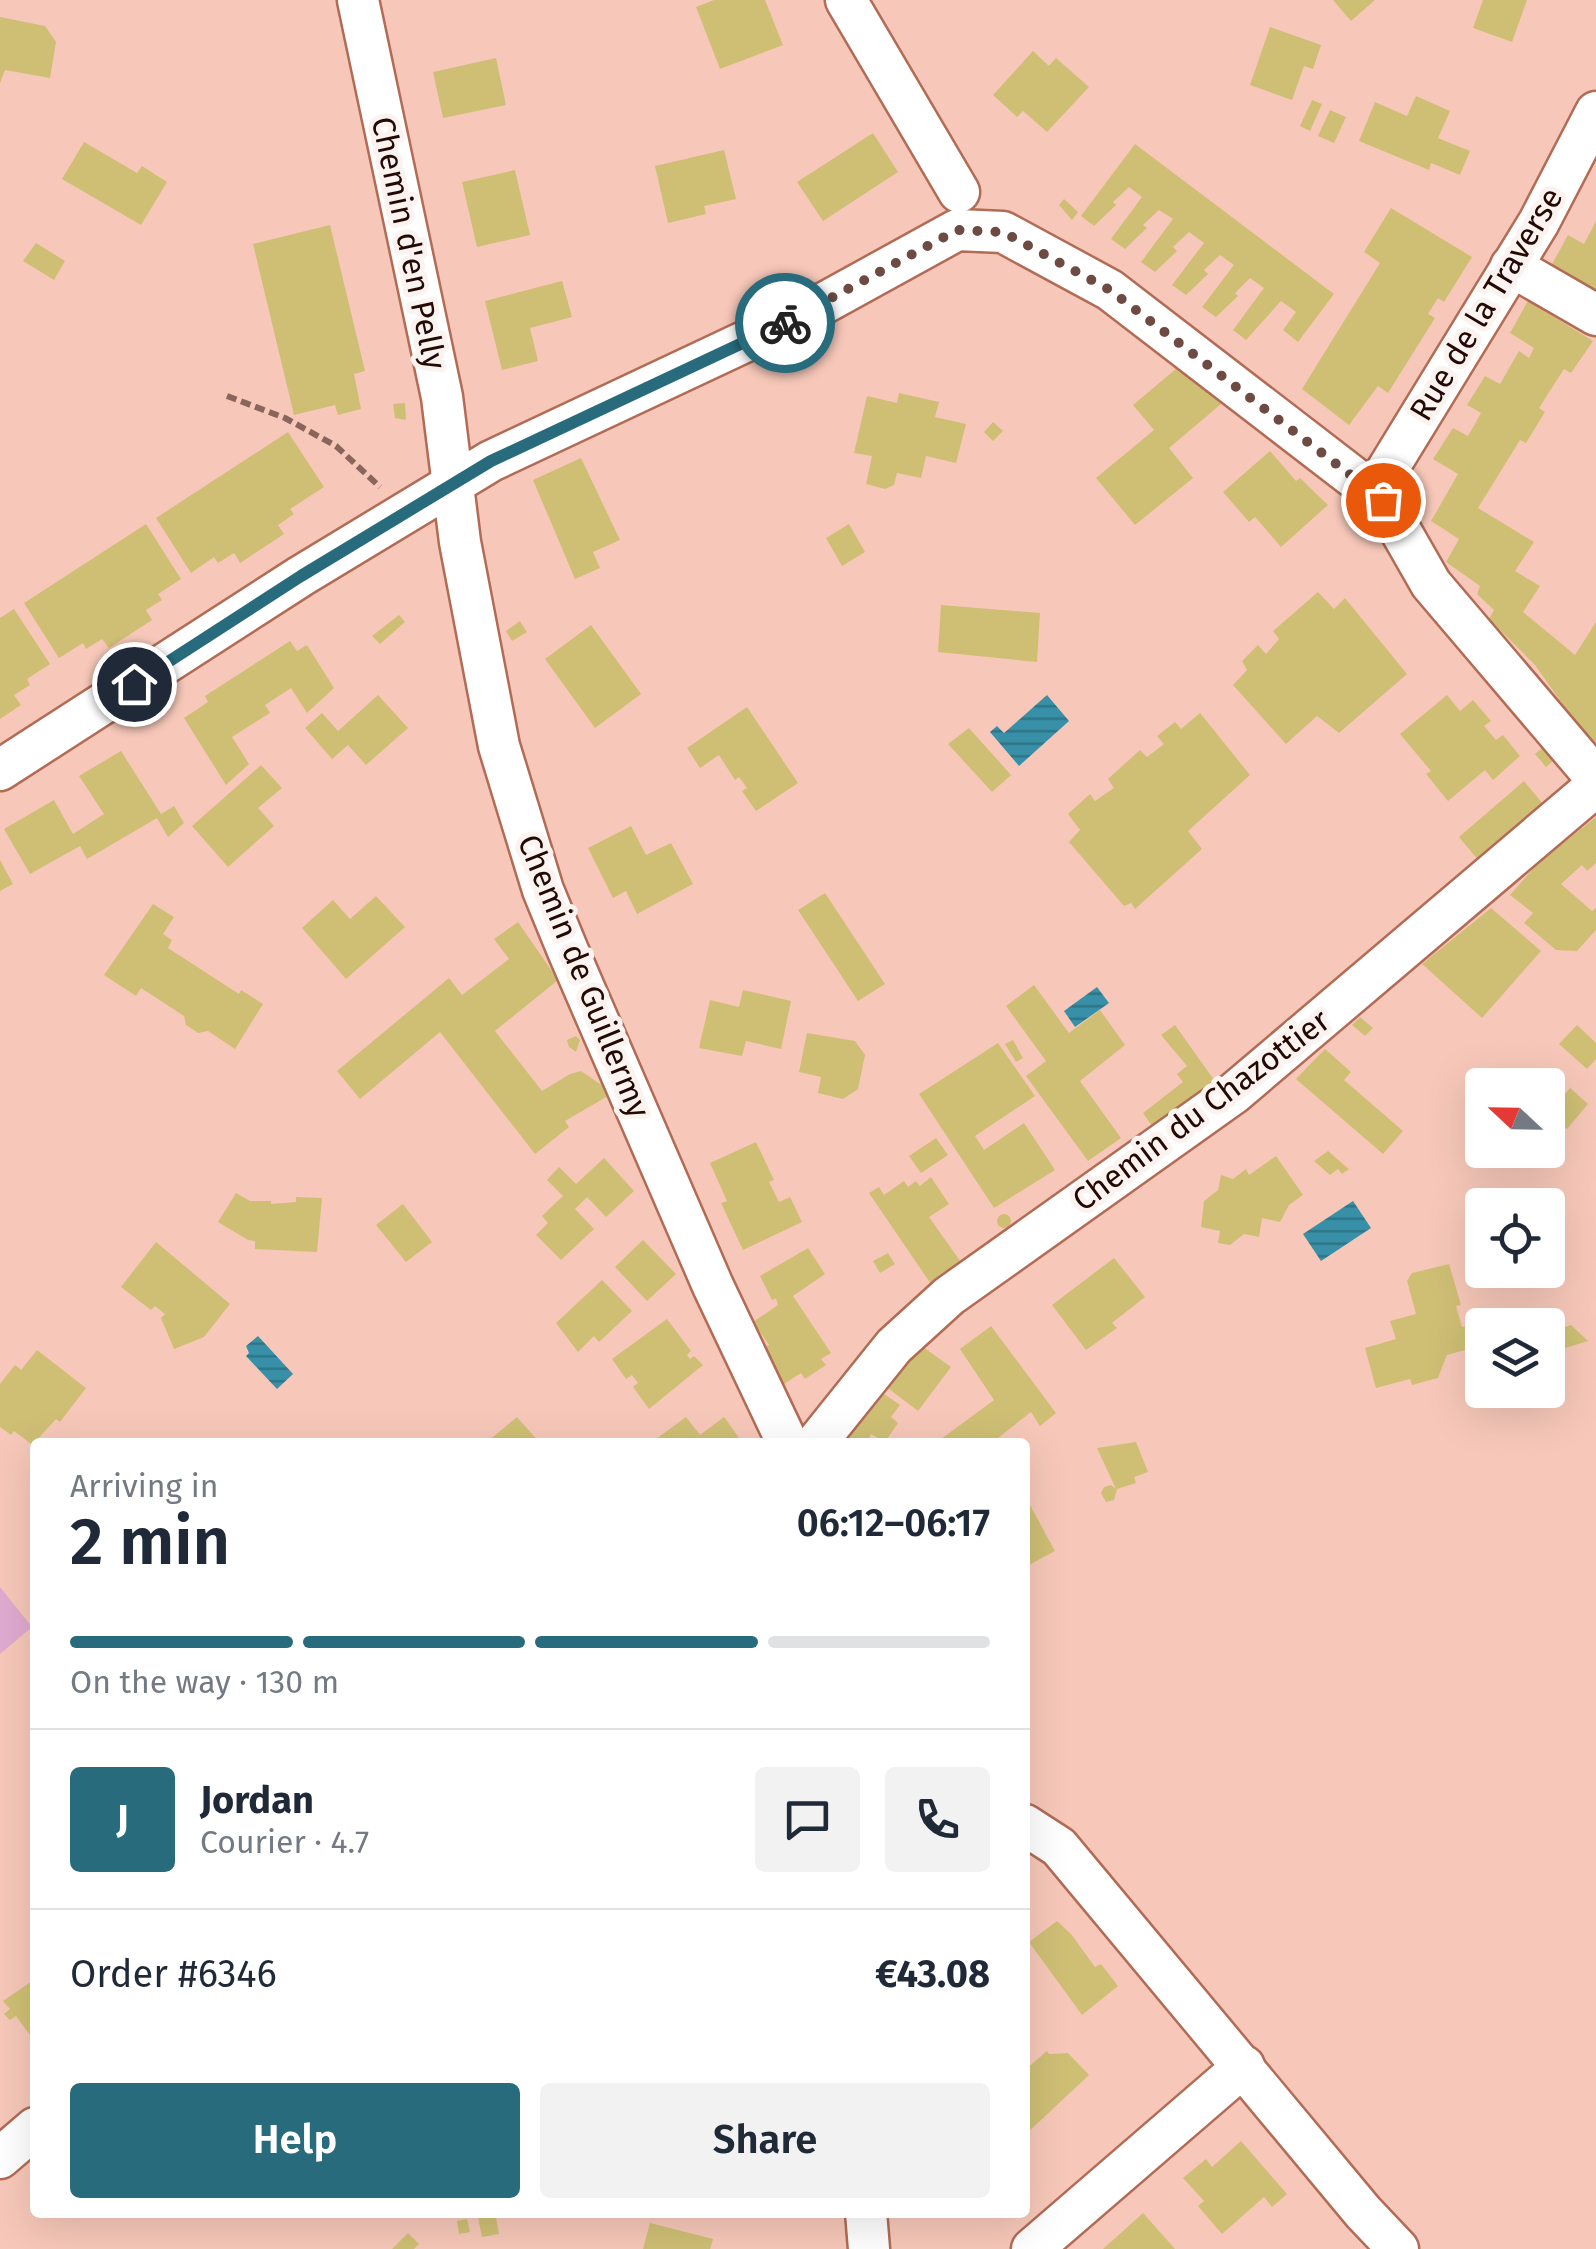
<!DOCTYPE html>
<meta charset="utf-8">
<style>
body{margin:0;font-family:"Fira Sans",sans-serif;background:#f2f2f3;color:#1f2937;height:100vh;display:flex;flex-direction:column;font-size:38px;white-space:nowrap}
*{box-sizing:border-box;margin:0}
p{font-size:32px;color:#747a83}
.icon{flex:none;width:55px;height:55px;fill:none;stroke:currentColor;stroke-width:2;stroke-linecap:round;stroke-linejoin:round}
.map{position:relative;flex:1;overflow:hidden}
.side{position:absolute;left:30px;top:1438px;width:1000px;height:780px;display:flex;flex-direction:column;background:#fff;border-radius:10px;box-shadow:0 10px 40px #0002}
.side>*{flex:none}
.needle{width:65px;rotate:292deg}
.controls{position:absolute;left:1465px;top:1068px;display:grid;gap:20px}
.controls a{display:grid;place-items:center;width:100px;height:100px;border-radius:10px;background:#fff;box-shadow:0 10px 40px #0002;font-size:50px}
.pin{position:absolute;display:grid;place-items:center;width:85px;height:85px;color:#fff;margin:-42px;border:5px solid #fff;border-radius:50%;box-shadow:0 2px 10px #0007}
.courier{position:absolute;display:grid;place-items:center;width:100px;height:100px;margin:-50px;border:8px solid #276b7c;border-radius:50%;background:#fff;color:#222;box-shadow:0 2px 12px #0007}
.headline em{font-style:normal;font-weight:600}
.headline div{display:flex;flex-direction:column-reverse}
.headline{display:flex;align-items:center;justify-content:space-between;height:170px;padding:0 40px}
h1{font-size:65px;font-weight:600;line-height:75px}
.bar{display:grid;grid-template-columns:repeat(4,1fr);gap:15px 10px;align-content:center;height:120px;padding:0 40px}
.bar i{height:12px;border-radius:8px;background:#e0e1e3}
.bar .selected{background:#276b7c}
.bar p{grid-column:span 4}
.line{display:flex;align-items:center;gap:25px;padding:0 40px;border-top:2px solid #e0e1e3}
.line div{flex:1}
.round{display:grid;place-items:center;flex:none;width:105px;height:105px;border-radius:10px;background:#f2f2f3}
.button{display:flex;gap:20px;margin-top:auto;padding:20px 40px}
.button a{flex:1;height:115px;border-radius:10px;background:#276b7c;color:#fff;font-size:40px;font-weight:600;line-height:115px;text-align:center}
.button a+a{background:#f2f2f3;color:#1f2937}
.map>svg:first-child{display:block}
</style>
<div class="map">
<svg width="1596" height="2249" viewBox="0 0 1596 2249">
<defs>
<pattern id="water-rules" width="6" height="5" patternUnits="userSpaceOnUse" patternTransform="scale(2.5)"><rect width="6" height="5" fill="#3790a7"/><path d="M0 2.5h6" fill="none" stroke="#2e7486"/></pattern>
</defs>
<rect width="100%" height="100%" fill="#f7c8b9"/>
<polygon fill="#e0abd0" points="0,1587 32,1627 0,1654"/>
<g fill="url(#water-rules)">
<polygon points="1047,695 1069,721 1019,766 990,732 997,726 1004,733"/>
<polygon points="1097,987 1109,1003 1075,1027 1064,1011"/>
<polygon points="1353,1201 1371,1228 1321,1261 1303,1234"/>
<polygon points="258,1336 293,1374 277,1389 246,1356 249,1353 246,1346"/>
</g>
<g fill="#cfbf75">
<polygon points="714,0 765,0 783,45 720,69 696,7"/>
<polygon points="1333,0 1375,0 1351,21"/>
<polygon points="1483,0 1527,0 1512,42 1473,28"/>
<polygon points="0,17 45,26 56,42 50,78 5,70 0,83"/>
<polygon points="1270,27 1321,45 1313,69 1304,66 1292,100 1250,85"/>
<polygon points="1033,51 1049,66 1056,58 1089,87 1047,132 1023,111 1017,117 993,95"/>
<polygon points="496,58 506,105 443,118 433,72"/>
<polygon points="1416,96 1450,111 1438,138 1470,151 1460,175 1431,163 1429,170 1359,141 1375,102 1407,116"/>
<polygon points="1312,100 1322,104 1310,131 1300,126"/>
<polygon points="1330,110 1346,117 1334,143 1318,136"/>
<polygon points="873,133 898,172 823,221 797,182"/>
<polygon points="84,142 137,173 142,166 167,182 141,225 62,179"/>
<polygon points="1135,144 1334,294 1298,342 1283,330 1296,312 1281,301 1246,340 1233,330 1264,288 1250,278 1235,293 1238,296 1216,317 1202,307 1234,265 1220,255 1204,270 1208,274 1186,295 1172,285 1204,243 1189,232 1173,247 1177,251 1155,272 1141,262 1173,219 1159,210 1143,225 1147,228 1125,249 1111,239 1142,197 1129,187 1113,202 1116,205 1094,226 1081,216"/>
<polygon points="724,150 736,199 704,206 706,214 668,223 655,166"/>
<polygon points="515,170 530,235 477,247 462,182"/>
<polygon points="1064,199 1078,212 1072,220 1059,205"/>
<polygon points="1391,208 1472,257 1444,302 1438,298 1428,314 1435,318 1388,393 1378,386 1349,425 1302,389 1380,263 1364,252"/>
<polygon points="1596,221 1596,292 1550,268 1568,235 1584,244"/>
<polygon points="330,225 365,371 354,374 361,409 338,415 335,405 294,415 253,244"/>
<polygon points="36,243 65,261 54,280 23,261"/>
<polygon points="562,281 572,317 530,328 538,361 502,370 485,301"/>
<polygon points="1528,301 1593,341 1571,373 1564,369 1539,408 1545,412 1526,443 1520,440 1478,508 1534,542 1515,571 1540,586 1523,612 1575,655 1596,622 1596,751 1535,665 1489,619 1494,610 1477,594 1480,586 1446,562 1459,539 1431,521 1458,474 1433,459 1453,428 1468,436 1481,413 1467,405 1485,376 1500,384 1519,351 1529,358 1534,348 1510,333"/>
<polygon points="1183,363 1227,399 1169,448 1193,478 1135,525 1096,478 1154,430 1133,405"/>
<polygon points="899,393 939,402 935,417 966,424 956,463 926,456 921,478 897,473 894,485 885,489 866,484 872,456 854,453 867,396 897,403"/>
<polygon points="405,403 406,420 395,418 393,404"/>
<polygon points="993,422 1003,431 993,441 984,432"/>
<polygon points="288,432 324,487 290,509 294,514 278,525 284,534 240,563 234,553 218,563 214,557 191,573 156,518"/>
<polygon points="1270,451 1296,481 1300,478 1328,505 1281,547 1255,517 1249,522 1223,492"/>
<polygon points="581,458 620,540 593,552 600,568 575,579 533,480"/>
<polygon points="146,524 181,579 158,594 162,600 146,610 152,620 109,648 102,639 86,649 83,643 59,658 24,603"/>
<polygon points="849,524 865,552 842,566 826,538"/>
<polygon points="1318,592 1334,609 1345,598 1407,674 1339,733 1317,716 1286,744 1233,685 1247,670 1242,661 1258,645 1266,654 1279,639 1273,631"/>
<polygon points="941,605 1040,613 1037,662 938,652"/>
<polygon points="14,609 50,664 27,679 30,685 14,695 21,705 0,719 0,618"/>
<polygon points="399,615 405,622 380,644 372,636"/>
<polygon points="520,621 527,632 512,641 506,631"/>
<polygon points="591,625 641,694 595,728 545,659"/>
<polygon points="290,641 297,651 307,645 334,688 307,713 291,688 265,705 270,713 232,737 249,764 226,785 184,718 208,702 205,696"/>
<polygon points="378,695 408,728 366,765 348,745 332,759 305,728 322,713 338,731"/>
<polygon points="1447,695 1460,711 1473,700 1491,721 1484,726 1496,740 1503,735 1520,756 1493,780 1485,770 1448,801 1426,774 1431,771 1400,734"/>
<polygon points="747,707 798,783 756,811 742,791 747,788 739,777 735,780 719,755 700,768 687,748"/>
<polygon points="1200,713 1250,775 1188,831 1202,849 1135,909 1131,903 1124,906 1069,842 1080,830 1068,814 1090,794 1095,801 1114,788 1108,779 1140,750 1147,757 1164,744 1157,736 1175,722 1181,729"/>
<polygon points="969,728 1011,775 992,792 948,744"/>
<polygon points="1548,743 1559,756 1546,767 1535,754"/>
<polygon points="121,751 161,814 174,806 184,823 168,837 157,818 87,859 80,846 30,874 4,829 54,800 73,834 104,814 79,776"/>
<polygon points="261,765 282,788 258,808 274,826 228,867 192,826"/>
<polygon points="1524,781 1549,811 1483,866 1459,837"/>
<polygon points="1596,817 1596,863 1587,871 1582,865 1561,884 1592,911 1596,908 1596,930 1577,951 1556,950 1524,923 1533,913 1510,895 1537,864"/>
<polygon points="631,826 646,855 671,843 693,884 637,914 626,891 613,898 588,848"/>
<polygon points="0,860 13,884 0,891"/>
<polygon points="825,893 885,984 858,1001 798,910"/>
<polygon points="376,896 405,927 346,979 302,928 333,900 350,919"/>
<polygon points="153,904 174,917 163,934 172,940 168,948 239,994 241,990 263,1004 235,1049 208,1031 198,1033 186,1025 184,1016 141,988 136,996 104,975"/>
<polygon points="1491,908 1541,951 1482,1018 1422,964"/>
<polygon points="518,922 558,980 495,1031 542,1091 570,1074 581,1071 606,1088 608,1096 565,1121 569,1127 535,1154 440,1032 360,1099 337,1071 449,978 462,995 509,959 494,939"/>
<polygon points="1034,985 1069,1033 1100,1010 1125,1045 1080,1081 1121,1138 1088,1161 1026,1076 1046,1061 1006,1006"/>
<polygon points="743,990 791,1001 781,1049 746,1041 742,1056 699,1048 710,1000 739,1007"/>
<polygon points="1360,1017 1373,1028 1365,1036 1352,1025"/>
<polygon points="1175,1025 1219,1087 1152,1126 1143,1113 1183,1082 1177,1074 1187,1066 1161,1035"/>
<polygon points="1577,1025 1596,1043 1596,1059 1587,1069 1559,1044"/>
<polygon points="807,1033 855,1041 865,1055 858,1089 843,1099 818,1093 821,1077 799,1072"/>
<polygon points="576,1036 580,1040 576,1052 569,1047 567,1040"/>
<polygon points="1013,1040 1023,1058 1016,1062 1005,1044"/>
<polygon points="998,1043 1035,1096 975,1136 984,1150 1024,1123 1055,1170 994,1208 919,1094"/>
<polygon points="1325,1049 1351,1072 1344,1080 1403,1131 1383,1154 1296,1079"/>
<polygon points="1570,1088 1588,1104 1567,1129 1549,1113"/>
<polygon points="936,1138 948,1155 921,1173 909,1156"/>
<polygon points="756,1142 774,1180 769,1182 779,1202 790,1197 802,1222 743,1250 721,1203 727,1201 710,1163"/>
<polygon points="1328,1151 1344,1165 1349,1169 1342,1174 1338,1169 1330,1175 1314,1161"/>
<polygon points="1276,1156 1303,1195 1289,1205 1280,1222 1262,1218 1259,1237 1244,1234 1230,1245 1218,1243 1220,1231 1201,1227 1204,1201 1218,1190 1221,1175 1233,1179 1246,1169 1249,1175"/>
<polygon points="604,1158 634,1191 606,1217 587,1197 575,1209 594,1229 561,1260 536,1235 548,1223 542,1216 563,1196 547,1180 559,1167 576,1184"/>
<polygon points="931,1177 949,1204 929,1217 963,1265 933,1287 869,1193 879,1187 884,1195 904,1181 908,1187 916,1181 920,1186"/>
<polygon points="236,1193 250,1201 271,1201 271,1204 296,1202 296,1197 322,1198 317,1252 255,1249 255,1241 248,1240 218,1222"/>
<polygon points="403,1204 432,1242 406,1262 376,1225"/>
<circle cx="1004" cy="1221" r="7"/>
<polygon points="643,1240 676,1274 647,1301 615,1267"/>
<polygon points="156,1242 230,1304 204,1337 174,1349 161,1318 165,1314 155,1306 151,1310 121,1287"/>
<polygon points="808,1248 825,1274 793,1296 831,1353 821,1359 826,1365 805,1379 801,1373 784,1384 760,1350 769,1345 753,1322 778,1305 776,1298 772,1300 760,1276"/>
<polygon points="888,1253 895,1264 880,1273 873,1261"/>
<polygon points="1114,1258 1145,1297 1112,1323 1117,1328 1086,1350 1052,1305"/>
<polygon points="1449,1264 1461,1305 1456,1306 1462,1327 1478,1323 1482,1345 1447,1355 1438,1378 1412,1385 1410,1379 1376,1388 1365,1348 1396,1339 1390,1321 1416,1314 1407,1281 1412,1273"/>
<polygon points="602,1280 632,1311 599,1342 594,1336 578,1352 556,1323"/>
<polygon points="667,1319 691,1351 687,1355 690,1359 694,1356 703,1365 649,1409 633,1387 638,1383 632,1375 626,1379 612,1359"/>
<polygon points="1571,1325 1588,1341 1562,1349 1564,1355 1557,1357 1549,1332"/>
<polygon points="991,1326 1056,1413 1040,1426 1031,1412 993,1442 937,1442 994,1400 960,1349"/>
<polygon points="916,1342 951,1367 918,1411 885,1386"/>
<polygon points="37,1350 86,1388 60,1422 56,1419 35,1442 35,1447 14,1431 11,1435 0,1427 0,1384 15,1365 21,1370"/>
<polygon points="881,1392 900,1405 891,1417 898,1423 885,1442 871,1434 867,1442 845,1442"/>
<polygon points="517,1417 539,1442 487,1442"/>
<polygon points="686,1417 700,1435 724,1417 742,1442 652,1442"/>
<polygon points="1136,1442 1148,1472 1134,1477 1136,1483 1117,1489 1114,1500 1106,1502 1101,1493 1104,1487 1111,1485 1116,1489 1097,1448"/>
<polygon points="1025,1496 1055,1551 1025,1567"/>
<polygon points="1057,1921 1071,1934 1095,1967 1101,1964 1118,1986 1082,2015 1029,1942"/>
<polygon points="35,1979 35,2042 16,2016 10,2020 4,2014 10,2009 3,2001"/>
<polygon points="1047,2051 1049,2054 1068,2053 1089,2075 1025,2135 1025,2070"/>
<polygon points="1241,2141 1287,2194 1272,2207 1264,2197 1222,2234 1198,2206 1204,2201 1183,2178 1206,2159 1212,2167"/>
<polygon points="477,2212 495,2212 499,2234 482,2237"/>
<polygon points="1143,2213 1175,2249 1103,2249"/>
<polygon points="467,2219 470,2232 459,2234 457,2221"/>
<polygon points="650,2223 713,2239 710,2249 643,2249"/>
<polygon points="408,2233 419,2244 414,2249 392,2249"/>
</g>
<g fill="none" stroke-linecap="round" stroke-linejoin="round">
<g stroke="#b26b55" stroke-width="45">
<g id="minor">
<polyline points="358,0 442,397 460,542 499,746 543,890 568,951 713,1286 787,1442"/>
<polyline points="846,0 959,192"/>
<polyline points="1511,266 1596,315"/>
<polyline points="1373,493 1539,222 1596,112"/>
<polyline points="0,770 301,576 491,461 808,312 957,230 1003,232 1110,290 1383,500 1431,584 1596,778"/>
<polyline points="817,1442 894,1346 949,1296 1233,1094 1596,786"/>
<polyline points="1025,1825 1059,1847 1363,2212 1398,2249"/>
<polyline points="0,2158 35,2128"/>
<polyline points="866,2212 869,2249"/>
<polyline points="1032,2249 1244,2066"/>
</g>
</g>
<polyline stroke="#89655b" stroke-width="6" stroke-dasharray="10 5" stroke-linecap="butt" points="227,396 285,418 336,446 380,487"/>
<use href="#minor" stroke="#fff" stroke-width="40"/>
</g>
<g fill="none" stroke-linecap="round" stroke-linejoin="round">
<polyline stroke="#6d4b43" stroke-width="10" stroke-dasharray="0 18" points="785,323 957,230 1003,232 1110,290 1383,500"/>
<polyline stroke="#276b7c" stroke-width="12" points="134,684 301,576 491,461 785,323"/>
</g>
<g text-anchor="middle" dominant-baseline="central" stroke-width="10" stroke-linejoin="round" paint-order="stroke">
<g font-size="32" fill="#230803" stroke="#fbf3f0">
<text transform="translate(409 243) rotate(78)">Chemin d'en Pelly</text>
<text transform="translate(1486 304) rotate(-59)">Rue de la Traverse</text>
<text transform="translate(584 976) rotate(68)">Chemin de Guillermy</text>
<text transform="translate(1201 1110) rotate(-37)">Chemin du Chazottier</text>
</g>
</g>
</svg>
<div class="controls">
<a><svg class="needle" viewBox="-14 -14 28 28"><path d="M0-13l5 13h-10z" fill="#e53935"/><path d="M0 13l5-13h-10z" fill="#747a83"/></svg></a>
<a><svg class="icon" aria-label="locate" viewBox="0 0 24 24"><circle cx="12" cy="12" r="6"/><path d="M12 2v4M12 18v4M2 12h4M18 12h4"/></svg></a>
<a><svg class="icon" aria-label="layers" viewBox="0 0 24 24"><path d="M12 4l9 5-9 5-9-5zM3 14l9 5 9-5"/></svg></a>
</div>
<div class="pin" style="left:1383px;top:500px;background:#ea580c"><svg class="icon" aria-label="bag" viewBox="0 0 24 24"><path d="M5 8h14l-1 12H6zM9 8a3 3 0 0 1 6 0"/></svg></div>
<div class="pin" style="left:134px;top:684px;background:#1f2937"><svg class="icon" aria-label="home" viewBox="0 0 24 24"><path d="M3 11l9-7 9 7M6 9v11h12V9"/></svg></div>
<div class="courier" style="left:785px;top:323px"><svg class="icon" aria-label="bike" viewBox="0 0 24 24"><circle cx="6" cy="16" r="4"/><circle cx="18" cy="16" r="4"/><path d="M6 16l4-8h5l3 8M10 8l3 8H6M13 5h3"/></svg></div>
<section class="side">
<div class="headline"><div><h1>2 min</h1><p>Arriving in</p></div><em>06:12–06:17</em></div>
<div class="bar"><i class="selected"></i><i class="selected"></i><i class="selected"></i><i></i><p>On the way · 130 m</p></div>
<div class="line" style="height:180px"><b class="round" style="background:#276b7c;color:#fff">J</b><div><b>Jordan</b><p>Courier · 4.7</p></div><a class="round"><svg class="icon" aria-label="chat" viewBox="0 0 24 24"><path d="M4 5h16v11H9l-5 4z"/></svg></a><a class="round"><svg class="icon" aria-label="phone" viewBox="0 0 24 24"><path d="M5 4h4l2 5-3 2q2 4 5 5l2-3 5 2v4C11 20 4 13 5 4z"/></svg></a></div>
<div class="line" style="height:130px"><div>Order #6346</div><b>€43.08</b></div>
<div class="button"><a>Help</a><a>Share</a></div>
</section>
</div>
